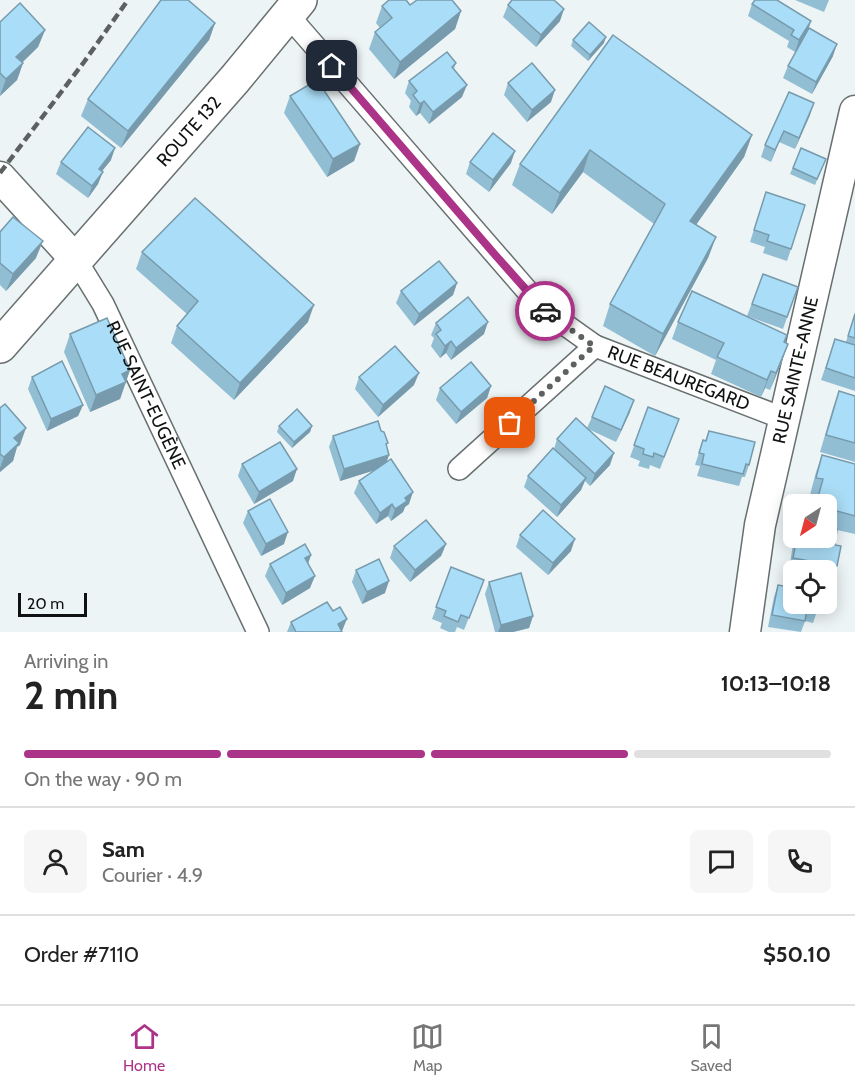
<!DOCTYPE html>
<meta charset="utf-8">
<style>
body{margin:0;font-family:Cabin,sans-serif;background:#f6f6f6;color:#222;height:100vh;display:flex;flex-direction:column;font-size:22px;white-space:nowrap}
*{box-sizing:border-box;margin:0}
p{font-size:20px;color:#767676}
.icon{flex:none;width:33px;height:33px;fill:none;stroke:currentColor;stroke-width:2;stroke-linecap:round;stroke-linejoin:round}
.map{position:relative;height:632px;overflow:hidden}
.details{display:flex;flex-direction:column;background:#fff;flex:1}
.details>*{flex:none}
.needle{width:39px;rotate:216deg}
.controls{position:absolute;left:783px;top:494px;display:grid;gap:12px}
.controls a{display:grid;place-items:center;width:54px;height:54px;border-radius:9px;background:#fff;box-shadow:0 3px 15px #0003;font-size:30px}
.scale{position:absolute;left:18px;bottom:15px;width:69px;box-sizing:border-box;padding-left:6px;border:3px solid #101212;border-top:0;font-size:16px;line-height:21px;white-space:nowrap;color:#101212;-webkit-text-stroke:4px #edf4f5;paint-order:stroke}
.pin{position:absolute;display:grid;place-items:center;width:51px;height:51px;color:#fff;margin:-26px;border-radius:12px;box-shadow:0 3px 9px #0006}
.courier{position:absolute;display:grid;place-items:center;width:60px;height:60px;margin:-30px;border:4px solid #ab3388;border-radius:50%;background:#fff;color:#222;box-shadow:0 2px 8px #0007}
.summary em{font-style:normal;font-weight:700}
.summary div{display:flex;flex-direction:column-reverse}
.summary{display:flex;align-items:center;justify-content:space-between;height:102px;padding:0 24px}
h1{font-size:39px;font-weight:700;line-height:45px}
.bar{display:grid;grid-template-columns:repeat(4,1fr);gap:9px 6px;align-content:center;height:72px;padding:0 24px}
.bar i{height:8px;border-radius:4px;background:#e0e0e0}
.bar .on{background:#ab3388}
.bar p{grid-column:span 4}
.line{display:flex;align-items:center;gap:15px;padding:0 24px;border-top:2px solid #e0e0e0}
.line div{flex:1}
.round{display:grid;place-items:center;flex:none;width:63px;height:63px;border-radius:9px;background:#f6f6f6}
.tab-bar{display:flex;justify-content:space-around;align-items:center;height:84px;border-top:2px solid #e0e0e0;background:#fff;font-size:16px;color:#767676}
.tab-bar a{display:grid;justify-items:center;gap:3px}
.tab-bar .on{color:#ab3388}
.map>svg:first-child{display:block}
</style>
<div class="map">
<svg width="855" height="632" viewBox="0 0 855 632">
<rect width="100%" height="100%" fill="#edf4f5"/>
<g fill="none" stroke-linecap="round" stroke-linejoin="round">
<g stroke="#686f6f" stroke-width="24">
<g id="street">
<path id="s1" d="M287,14l256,295 52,37 190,73"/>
<path id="s2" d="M76,260l27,44 155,328"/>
<polyline points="459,469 595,346"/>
</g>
</g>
<g stroke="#686f6f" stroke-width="33">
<g id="secondary">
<polyline points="0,177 76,260"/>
<path id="s3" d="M745,632l15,-107 95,-414"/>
</g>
</g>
<g stroke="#686f6f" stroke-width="36">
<g id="primary">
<path id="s4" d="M0,346l235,-267 65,-79"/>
</g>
</g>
<use href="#street" stroke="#fff" stroke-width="21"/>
<use href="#secondary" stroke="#fff" stroke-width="30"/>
<use href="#primary" stroke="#fff" stroke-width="33"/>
<polyline stroke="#5d6061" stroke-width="4.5" stroke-dasharray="9 4.5" stroke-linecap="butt" points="0,173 84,62 128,0"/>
</g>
<g fill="#92bed4">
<polygon points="795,0 829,0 824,12"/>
<polygon points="752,4 811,21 808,29 833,56 812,94 783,78 788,66 795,52 787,47 789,41 748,16"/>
<polygon points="410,5 461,11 455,29 394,79 369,49 375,32 380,28 376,23 382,6"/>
<polygon points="508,5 560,21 536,47 503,17"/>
<polygon points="0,22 45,30 38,47 22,63 23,63 17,80 0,96"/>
<polygon points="215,23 209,40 121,148 81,116 88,99"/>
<polygon points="613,35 752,135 744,157 696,225 716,237 708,258 655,356 603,326 610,304 654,224 583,172 552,214 512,185 520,164"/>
<polygon points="573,40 604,43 588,61 571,46"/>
<polygon points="456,63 454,69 462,97 429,124 420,113 416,116 409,107 411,101 405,93 409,81"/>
<polygon points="508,83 551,102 527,122 504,95"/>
<polygon points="789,92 810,115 795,149 779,142 771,162 761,157 765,145"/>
<polygon points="290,96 360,144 354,161 327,177 284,113"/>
<polygon points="801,148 826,159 815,185 790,174"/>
<polygon points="111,160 102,171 98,184 88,198 56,174 61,162"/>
<polygon points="470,162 511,163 489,192 466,174"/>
<polygon points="762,204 791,249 787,261 763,253 765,247 750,242"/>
<polygon points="0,232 36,258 6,291 0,285"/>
<polygon points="142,252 308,322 234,400 171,343 177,326 187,314 136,269"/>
<polygon points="763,274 798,287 783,329 747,316"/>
<polygon points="457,283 453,295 414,326 396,303 401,291"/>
<polygon points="855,312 855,391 821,380 835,339 846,342"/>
<polygon points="678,322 787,335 784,342 788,344 782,361 770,390 765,388 761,397 711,374 716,360 672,339"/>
<polygon points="436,323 484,334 451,360 446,353 440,358 431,346 434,338 431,335"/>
<polygon points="70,334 130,370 120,399 90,412 64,352"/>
<polygon points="32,377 83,405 78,416 47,431 28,389"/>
<polygon points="359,377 414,385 378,417 355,389"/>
<polygon points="491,386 487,398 456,424 436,400 440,388"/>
<polygon points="839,391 855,396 855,462 820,452 833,408"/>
<polygon points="648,407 679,419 660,469 650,465 649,469 638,466 640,461 630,457"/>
<polygon points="0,408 20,445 17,447 13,461 0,472"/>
<polygon points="630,412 616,442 588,429 610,465 590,486 585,481 581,490 557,517 524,487 528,476 554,449 557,439 587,428 592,417"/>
<polygon points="279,426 312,426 310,432 292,448 277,432"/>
<polygon points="709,431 749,465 745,477 742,477 739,486 697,476 700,466 695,465 703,440 705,441"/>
<polygon points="333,436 387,448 389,455 386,462 409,504 405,507 403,512 391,521 388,516 376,524 354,493 359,481 375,470 340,481 329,447"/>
<polygon points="822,455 855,464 855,534 837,530 835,545 837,566 833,578 826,577 826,570 794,571 789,570 794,537 826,537 826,504 815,504 817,496 810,495 816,472"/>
<polygon points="242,464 293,481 254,504 238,476"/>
<polygon points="248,511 284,544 261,556 243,523"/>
<polygon points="520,535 571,551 548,575 516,547"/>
<polygon points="446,544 441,556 410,582 390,558 394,546"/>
<polygon points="311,555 308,564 310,588 282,605 265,576 270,564"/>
<polygon points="451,567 484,580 464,630 457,627 455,632 449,632 440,628 442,623 432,619"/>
<polygon points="356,570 385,593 362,604 352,582"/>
<polygon points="489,582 533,616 529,628 513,632 495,632 485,594"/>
<polygon points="778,585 817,611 813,623 805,621 801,632 768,627 774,597"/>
<polygon points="291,622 342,631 342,632 287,632"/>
</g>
<g fill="#779bad">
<polygon points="564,9 560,21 536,47 541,35"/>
<polygon points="461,11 455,29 394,79 400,62"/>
<polygon points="811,21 807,33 795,52 799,40"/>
<polygon points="215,23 209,40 121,148 128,131"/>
<polygon points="45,30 38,47 10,74 16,57"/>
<polygon points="606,37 604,43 588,61 590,55"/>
<polygon points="837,44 833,56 812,94 816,82"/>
<polygon points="23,63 17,80 0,96 6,79"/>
<polygon points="467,85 462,97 429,124 433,112"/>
<polygon points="555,90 551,102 527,122 532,110"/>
<polygon points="424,101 420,113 416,116 420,104"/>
<polygon points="814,103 810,115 795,149 799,138"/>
<polygon points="784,131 779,142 771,162 775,150"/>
<polygon points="752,135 744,157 683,243 690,221"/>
<polygon points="360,144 354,161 327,177 333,159"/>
<polygon points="115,148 111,160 94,181 99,169"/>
<polygon points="590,150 583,172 552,214 560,193"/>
<polygon points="515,151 511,163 489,192 493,180"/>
<polygon points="103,172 98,184 88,198 92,186"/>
<polygon points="716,237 708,258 655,356 663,334"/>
<polygon points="43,241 36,258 6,291 13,274"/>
<polygon points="457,283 453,295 414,326 419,314"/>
<polygon points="314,305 308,322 234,400 240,383"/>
<polygon points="488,322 484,334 451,360 456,348"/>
<polygon points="451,341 446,353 440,358 445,346"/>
<polygon points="788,344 782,361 770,390 776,373"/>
<polygon points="130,370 120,399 90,412 96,395 122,374"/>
<polygon points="771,371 765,388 761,397 767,380"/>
<polygon points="419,373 414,385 378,417 383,405"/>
<polygon points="491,386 487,398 456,424 461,412"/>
<polygon points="634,400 630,412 616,442 621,430"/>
<polygon points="83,405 78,416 47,431 51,419"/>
<polygon points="312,426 310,432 292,448 294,442"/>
<polygon points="26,428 20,445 17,447 13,461 0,472 0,468 4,457 14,438"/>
<polygon points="614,453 610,465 590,486 595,474"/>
<polygon points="389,455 385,467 340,481 344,469"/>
<polygon points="297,469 293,481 254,504 259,492"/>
<polygon points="586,478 581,490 557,517 561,505"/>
<polygon points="413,492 409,504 405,507 403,512 391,521 395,509 405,498"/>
<polygon points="392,504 388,516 376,524 380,513"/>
<polygon points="288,532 284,544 261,556 266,544"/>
<polygon points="575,539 571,551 548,575 553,563"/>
<polygon points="446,544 441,556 410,582 415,570"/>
<polygon points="311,555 307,566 305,558"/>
<polygon points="315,576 310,588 282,605 286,593"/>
<polygon points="389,581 385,593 362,604 367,592"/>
<polygon points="533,616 529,628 513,632 498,632 501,625"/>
<polygon points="347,619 342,631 340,632 338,624"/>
</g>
<g fill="#aaddf7" stroke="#779bad" stroke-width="1.5">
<polygon points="161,0 188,0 215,23 128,131 88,99"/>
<polygon points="389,0 406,0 410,5 417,0 452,0 461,11 400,62 375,32 392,18 382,6"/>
<polygon points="512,0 554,0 564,9 541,35 508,5"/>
<polygon points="755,0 777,0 811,21 799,40 791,35 794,30 752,4"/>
<polygon points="20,3 45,30 16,57 23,63 6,79 0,73 0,22"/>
<polygon points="589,22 606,37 590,55 573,40"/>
<polygon points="809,28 837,44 816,82 788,66"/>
<polygon points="613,35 752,135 690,221 716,237 663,334 610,304 665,204 590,150 560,193 520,164"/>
<polygon points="447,52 456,63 452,67 467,85 433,112 424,101 420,104 413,95 417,91 409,81"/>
<polygon points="532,63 555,90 532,110 508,83"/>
<polygon points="317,80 360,144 333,159 290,96"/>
<polygon points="789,92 814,103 799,138 784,131 775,150 765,145"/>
<polygon points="88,127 115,148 99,169 103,172 92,186 61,162"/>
<polygon points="493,133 515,151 493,180 470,162"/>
<polygon points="801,148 826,159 817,179 793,168"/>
<polygon points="766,192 805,205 791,249 767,241 769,235 754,230"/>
<polygon points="195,198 314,305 240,383 177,326 198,301 142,252"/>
<polygon points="13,217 43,241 13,274 0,263 0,232"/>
<polygon points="439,261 457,283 419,314 401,291"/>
<polygon points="763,274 798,287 787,317 752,304"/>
<polygon points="692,291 787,335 784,342 788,344 776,373 771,371 767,380 717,357 724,343 678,322"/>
<polygon points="468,297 488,322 456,348 451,341 445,346 436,334 441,330 436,323"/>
<polygon points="855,314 855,338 848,336"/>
<polygon points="107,318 130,370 122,374 126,382 96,395 70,334"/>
<polygon points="835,339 855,345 855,378 826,368"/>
<polygon points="395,346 419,373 383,405 359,377"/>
<polygon points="62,361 83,405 51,419 32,377"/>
<polygon points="471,362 491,386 461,412 440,388"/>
<polygon points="605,386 634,400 621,430 592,417"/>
<polygon points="839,391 855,396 855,443 826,435"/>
<polygon points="5,404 26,428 14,438 19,443 4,457 0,454 0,408"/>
<polygon points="648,407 679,419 664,457 654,453 653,457 643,454 644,449 634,445"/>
<polygon points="297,409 312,426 294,442 279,426"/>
<polygon points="576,418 614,453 595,474 557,439"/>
<polygon points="378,421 381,431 384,432 388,443 386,444 389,455 344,469 333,436"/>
<polygon points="709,431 755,442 749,465 746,464 743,474 702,464 704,454 699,453 703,440 706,441"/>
<polygon points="280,442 297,469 259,492 242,464"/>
<polygon points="553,448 586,478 561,505 528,476"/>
<polygon points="822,455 855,464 855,516 826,508 826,504 816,504 823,479 816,478"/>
<polygon points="391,459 413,492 405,498 407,501 395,509 392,504 380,513 359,481"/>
<polygon points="270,499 288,532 266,544 248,511"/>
<polygon points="543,510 575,539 553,563 520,535"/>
<polygon points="426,520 446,544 415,570 394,546"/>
<polygon points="826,527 837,529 835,545 841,546 837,566 793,558 797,537 826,537"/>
<polygon points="305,544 311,555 305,558 315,576 286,593 270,564"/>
<polygon points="379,559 389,581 367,592 356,570"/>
<polygon points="451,567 484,580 469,618 461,615 458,622 444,616 446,611 436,607"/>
<polygon points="521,573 533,616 501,625 489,582"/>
<polygon points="778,585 794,588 794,603 819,603 817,611 807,609 805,621 772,615"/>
<polygon points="327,602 333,611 340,607 347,619 338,624 342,632 296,632 291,622"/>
</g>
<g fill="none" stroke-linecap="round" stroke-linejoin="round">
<polyline stroke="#5d6161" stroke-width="6" stroke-dasharray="0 10.8" points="510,423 594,346 545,311"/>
<polyline stroke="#ab3388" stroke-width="8" points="332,66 497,257 545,311"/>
</g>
<g text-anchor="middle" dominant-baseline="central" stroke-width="5" stroke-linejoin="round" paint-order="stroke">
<g font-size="18" fill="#101212" stroke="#edf4f5">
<text stroke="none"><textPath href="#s4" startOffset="286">ROUTE 132</textPath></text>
<text stroke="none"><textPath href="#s3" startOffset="267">RUE SAINTE-ANNE</textPath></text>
<text stroke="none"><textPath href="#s1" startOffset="544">RUE BEAUREGARD</textPath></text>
<text stroke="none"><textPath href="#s2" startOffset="152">RUE SAINT-EUGÈNE</textPath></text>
</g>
</g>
</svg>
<div class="controls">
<a><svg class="needle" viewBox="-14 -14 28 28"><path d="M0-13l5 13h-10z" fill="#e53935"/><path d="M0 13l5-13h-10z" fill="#767676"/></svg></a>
<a><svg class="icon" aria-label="locate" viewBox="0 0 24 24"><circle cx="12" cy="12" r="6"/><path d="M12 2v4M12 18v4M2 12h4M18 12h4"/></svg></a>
</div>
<div class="scale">20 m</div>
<div class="pin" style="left:510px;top:423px;background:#ea580c"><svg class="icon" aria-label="bag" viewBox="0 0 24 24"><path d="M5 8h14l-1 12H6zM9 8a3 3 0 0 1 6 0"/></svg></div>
<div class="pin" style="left:332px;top:66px;background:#1f2937"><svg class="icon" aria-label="home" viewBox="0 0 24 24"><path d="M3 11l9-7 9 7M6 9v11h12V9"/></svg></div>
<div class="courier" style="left:545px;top:311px"><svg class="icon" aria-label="car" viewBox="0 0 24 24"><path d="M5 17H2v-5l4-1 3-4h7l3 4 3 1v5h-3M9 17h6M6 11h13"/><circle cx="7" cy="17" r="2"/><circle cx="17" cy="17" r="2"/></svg></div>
</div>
<section class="details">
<div class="summary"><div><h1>2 min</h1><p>Arriving in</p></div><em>10:13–10:18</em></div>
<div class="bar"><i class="on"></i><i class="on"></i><i class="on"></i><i></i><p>On the way · 90 m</p></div>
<div class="line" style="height:108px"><a class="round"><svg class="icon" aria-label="person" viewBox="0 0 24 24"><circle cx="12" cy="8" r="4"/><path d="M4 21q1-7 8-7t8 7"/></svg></a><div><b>Sam</b><p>Courier · 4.9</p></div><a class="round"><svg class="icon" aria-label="chat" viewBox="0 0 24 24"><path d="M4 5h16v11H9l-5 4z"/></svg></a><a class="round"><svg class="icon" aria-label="phone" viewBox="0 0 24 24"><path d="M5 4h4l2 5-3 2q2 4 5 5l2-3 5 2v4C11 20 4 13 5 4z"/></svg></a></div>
<div class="line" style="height:78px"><div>Order #7110</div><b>$50.10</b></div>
</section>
<nav class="tab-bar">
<a class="on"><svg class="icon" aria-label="home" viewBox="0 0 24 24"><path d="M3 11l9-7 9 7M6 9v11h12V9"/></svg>Home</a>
<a><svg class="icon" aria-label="map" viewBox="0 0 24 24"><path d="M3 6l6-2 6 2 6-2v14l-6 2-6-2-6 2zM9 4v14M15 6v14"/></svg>Map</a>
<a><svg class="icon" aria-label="saved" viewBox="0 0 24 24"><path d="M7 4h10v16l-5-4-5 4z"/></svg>Saved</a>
</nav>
